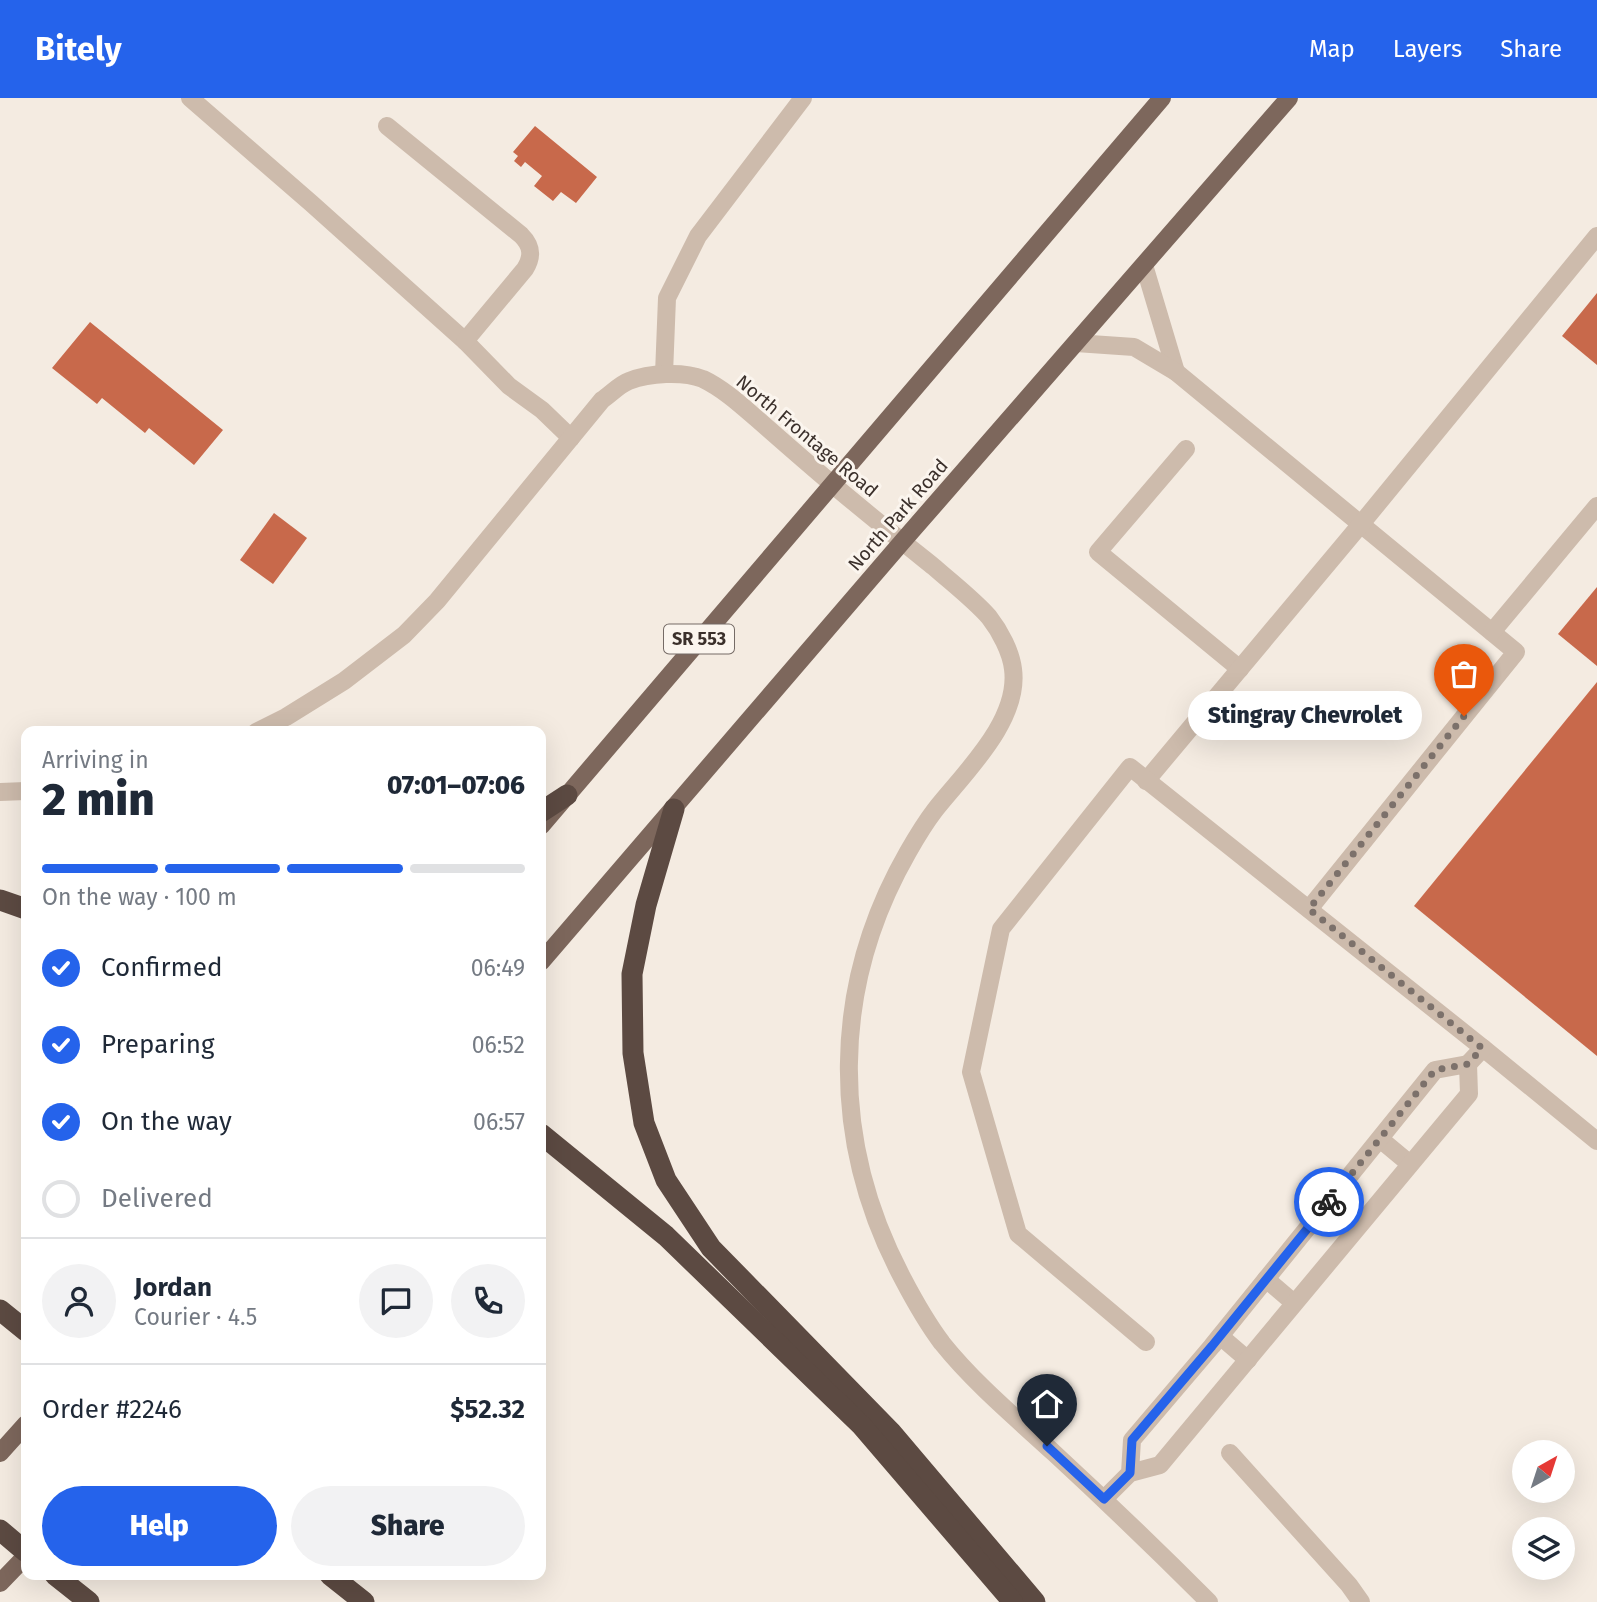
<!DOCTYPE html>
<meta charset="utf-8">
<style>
body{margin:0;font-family:"Fira Sans",sans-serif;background:#f2f2f3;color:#1f2937;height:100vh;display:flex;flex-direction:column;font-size:26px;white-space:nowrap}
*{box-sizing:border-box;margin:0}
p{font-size:23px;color:#747a83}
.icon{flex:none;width:38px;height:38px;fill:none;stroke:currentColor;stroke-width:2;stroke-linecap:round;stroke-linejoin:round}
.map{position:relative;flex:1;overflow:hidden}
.panel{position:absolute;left:21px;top:628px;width:525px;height:854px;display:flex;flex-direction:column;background:#fff;border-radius:14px;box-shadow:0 7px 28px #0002}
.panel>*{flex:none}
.needle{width:46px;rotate:39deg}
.controls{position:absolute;left:1512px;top:1342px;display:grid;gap:14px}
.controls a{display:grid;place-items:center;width:63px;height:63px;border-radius:50%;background:#fff;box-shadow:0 7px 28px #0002;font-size:35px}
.pin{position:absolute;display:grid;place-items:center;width:60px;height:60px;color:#fff;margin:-72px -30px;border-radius:50% 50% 50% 0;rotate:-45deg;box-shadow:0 0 7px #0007}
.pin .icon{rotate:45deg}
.courier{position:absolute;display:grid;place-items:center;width:70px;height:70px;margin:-35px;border:5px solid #2563eb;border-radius:50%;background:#fff;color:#222;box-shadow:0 2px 9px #0007}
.bubble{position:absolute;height:49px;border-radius:24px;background:#fff;box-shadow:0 7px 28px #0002;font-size:23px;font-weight:800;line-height:49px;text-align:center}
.summary em{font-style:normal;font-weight:800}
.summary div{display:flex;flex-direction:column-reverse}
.summary{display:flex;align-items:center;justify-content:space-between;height:119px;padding:0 21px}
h1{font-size:46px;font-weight:800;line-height:52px}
.bar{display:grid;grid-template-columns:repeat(4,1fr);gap:10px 7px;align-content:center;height:84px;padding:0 21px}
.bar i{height:9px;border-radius:5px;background:#e0e1e3}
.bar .selected{background:#2563eb}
.bar p{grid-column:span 4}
.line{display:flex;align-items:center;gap:18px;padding:0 21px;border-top:2px solid #e0e1e3}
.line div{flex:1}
.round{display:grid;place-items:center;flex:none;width:74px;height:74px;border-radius:37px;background:#f2f2f3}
ol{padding:0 21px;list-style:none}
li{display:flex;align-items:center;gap:21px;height:77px}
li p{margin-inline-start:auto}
li .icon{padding:7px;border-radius:50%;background:#2563eb;color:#fff;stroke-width:4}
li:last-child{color:#747a83}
li i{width:38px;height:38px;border:4px solid #e0e1e3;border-radius:50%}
.primary-button{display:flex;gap:14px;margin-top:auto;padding:14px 21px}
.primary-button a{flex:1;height:80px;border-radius:42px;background:#2563eb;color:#fff;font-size:28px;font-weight:800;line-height:80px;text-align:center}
.primary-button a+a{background:#f2f2f3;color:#1f2937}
header{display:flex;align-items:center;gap:42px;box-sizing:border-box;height:98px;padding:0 35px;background:#2563eb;color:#fff}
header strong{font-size:33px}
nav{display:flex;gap:38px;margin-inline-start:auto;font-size:24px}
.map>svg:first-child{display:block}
</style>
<header>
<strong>Bitely</strong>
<nav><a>Map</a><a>Layers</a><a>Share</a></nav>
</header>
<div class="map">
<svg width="1597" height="1504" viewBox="0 0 1597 1504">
<rect width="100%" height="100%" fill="#f4ebe1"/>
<g fill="#c8694b">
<polygon points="535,28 597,79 576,105 561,94 553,103 534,88 542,78 525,64 521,69 514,63 518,58 513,54"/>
<polygon points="1597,195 1597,267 1562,238"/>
<polygon points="90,224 223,332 194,367 149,330 145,335 102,300 97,306 52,270"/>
<polygon points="274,415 307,440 273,486 240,462"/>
<polygon points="1597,489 1597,568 1558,536"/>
<polygon points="1597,584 1597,958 1414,808"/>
</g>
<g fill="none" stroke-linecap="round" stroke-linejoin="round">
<g stroke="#cdbbac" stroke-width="18">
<polyline points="190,0 311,105 465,243 509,288 542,312 571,340"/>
<path d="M387,28l134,109c11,11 12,21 4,34l-60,72"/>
<polyline points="1144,167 1176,274"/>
<polyline points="1076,245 1134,249 1176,274 1516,554 1309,811"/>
<polyline points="664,276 667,200 698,138 803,0"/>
<polyline points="1186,351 1098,454 1240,571"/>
<polyline points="1492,534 1597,408"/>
<path d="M256,634l30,-15 58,-36 60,-46 33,-34 165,-201c9,-6 18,-16 27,-19 20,-8 54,-10 74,-2 19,9 37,25 53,39 25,22 50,44 75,65 34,29 68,56 103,84 18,16 39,32 55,50 11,14 22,35 24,52 7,52 -49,104 -78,141 -10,13 -19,28 -27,42 -78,136 -78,290 -5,427 11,21 24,44 39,64 32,40 74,75 112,110 53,49 104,98 155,149"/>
<polyline points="1146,683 1361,426 1597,138"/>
<polyline points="0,694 26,693"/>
<polyline points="1483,950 1597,1043"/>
<polyline points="1380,1041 1410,1066"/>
<polyline points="1266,1181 1294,1205"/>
<polyline points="1220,1238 1248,1262"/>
<polyline points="1146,1244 1018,1136 971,974 1001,831 1130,669 1483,950 1468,966"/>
<polyline points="1230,1355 1349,1487 1361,1504"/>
<polyline points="1104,1401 1130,1375 1160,1367 1469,996 1468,966 1435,972 1212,1248 1132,1342 1130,1375"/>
</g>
<g stroke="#7d675c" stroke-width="18">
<polyline points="541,728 1162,0"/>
<polyline points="541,864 902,444 1289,0"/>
<polyline points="0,1355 26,1326"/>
<polyline points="0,1485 26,1458"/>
</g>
<g stroke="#5c4a42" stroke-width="21">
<polyline points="674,711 646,807 632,876 633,955 644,1025 666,1082 711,1150 891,1334 1035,1504"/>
<polyline points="541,714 567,697"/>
<polyline points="0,802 26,811"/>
<polyline points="541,1036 666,1138 861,1327 1013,1504"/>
<polyline points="0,1212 26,1233"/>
<polyline points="0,1432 26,1454"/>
<polyline points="55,1477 89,1504"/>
<polyline points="330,1477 364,1504"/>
</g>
</g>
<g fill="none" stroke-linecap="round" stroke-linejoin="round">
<polyline stroke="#7c716b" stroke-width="7" stroke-dasharray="0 12.6" points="1329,1104 1435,972 1468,966 1482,950 1309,811 1464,618"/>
<polyline stroke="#2563eb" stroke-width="9" points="1047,1348 1104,1401 1130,1375 1132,1342 1212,1248 1329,1104"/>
</g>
<g text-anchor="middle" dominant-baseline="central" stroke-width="6" stroke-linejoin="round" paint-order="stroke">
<rect fill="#fbf5ee" stroke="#756b66" stroke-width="2" x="664" y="526.5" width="70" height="29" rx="5"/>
<g font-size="18" font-weight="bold" fill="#3b302b">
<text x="699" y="541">SR 553</text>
</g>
<g font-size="19" fill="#3b302b" stroke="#fbf5ee">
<text transform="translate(807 338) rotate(40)">North Frontage Road</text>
<text transform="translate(898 417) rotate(-49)">North Park Road</text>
</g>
</g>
</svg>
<div class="controls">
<a><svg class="needle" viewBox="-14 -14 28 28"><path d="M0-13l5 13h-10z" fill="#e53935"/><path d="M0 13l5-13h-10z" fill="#747a83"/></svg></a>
<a><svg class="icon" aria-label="layers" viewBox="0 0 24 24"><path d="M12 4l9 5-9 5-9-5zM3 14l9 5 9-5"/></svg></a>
</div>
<div class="pin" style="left:1464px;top:618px;background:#ea580c"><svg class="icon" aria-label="bag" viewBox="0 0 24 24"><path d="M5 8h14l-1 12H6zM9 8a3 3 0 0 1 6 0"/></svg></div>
<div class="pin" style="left:1047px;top:1348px;background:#1f2937"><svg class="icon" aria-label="home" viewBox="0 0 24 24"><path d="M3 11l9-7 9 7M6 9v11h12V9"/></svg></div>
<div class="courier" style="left:1329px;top:1104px"><svg class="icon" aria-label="bike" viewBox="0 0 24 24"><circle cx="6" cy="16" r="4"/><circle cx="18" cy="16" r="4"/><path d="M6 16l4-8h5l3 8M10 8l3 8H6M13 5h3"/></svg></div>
<div class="bubble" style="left:1188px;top:593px;width:234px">Stingray Chevrolet</div>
<section class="panel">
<div class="summary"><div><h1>2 min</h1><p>Arriving in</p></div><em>07:01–07:06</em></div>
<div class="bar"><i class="selected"></i><i class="selected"></i><i class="selected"></i><i></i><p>On the way · 100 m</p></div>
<ol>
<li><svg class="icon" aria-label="check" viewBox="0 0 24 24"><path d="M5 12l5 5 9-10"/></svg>Confirmed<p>06:49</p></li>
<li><svg class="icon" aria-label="check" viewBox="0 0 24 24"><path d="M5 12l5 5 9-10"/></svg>Preparing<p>06:52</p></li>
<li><svg class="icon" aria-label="check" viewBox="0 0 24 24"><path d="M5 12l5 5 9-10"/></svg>On the way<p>06:57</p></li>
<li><i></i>Delivered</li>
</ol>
<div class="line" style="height:126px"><a class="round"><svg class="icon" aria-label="person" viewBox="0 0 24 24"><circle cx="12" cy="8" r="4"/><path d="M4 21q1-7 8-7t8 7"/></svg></a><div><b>Jordan</b><p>Courier · 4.5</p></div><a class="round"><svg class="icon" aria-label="chat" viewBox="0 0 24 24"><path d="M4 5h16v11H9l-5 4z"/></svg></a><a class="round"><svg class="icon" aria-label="phone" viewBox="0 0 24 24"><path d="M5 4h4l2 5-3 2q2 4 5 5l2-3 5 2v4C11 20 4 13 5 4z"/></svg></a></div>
<div class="line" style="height:91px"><div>Order #2246</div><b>$52.32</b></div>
<div class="primary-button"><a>Help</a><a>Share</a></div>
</section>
</div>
